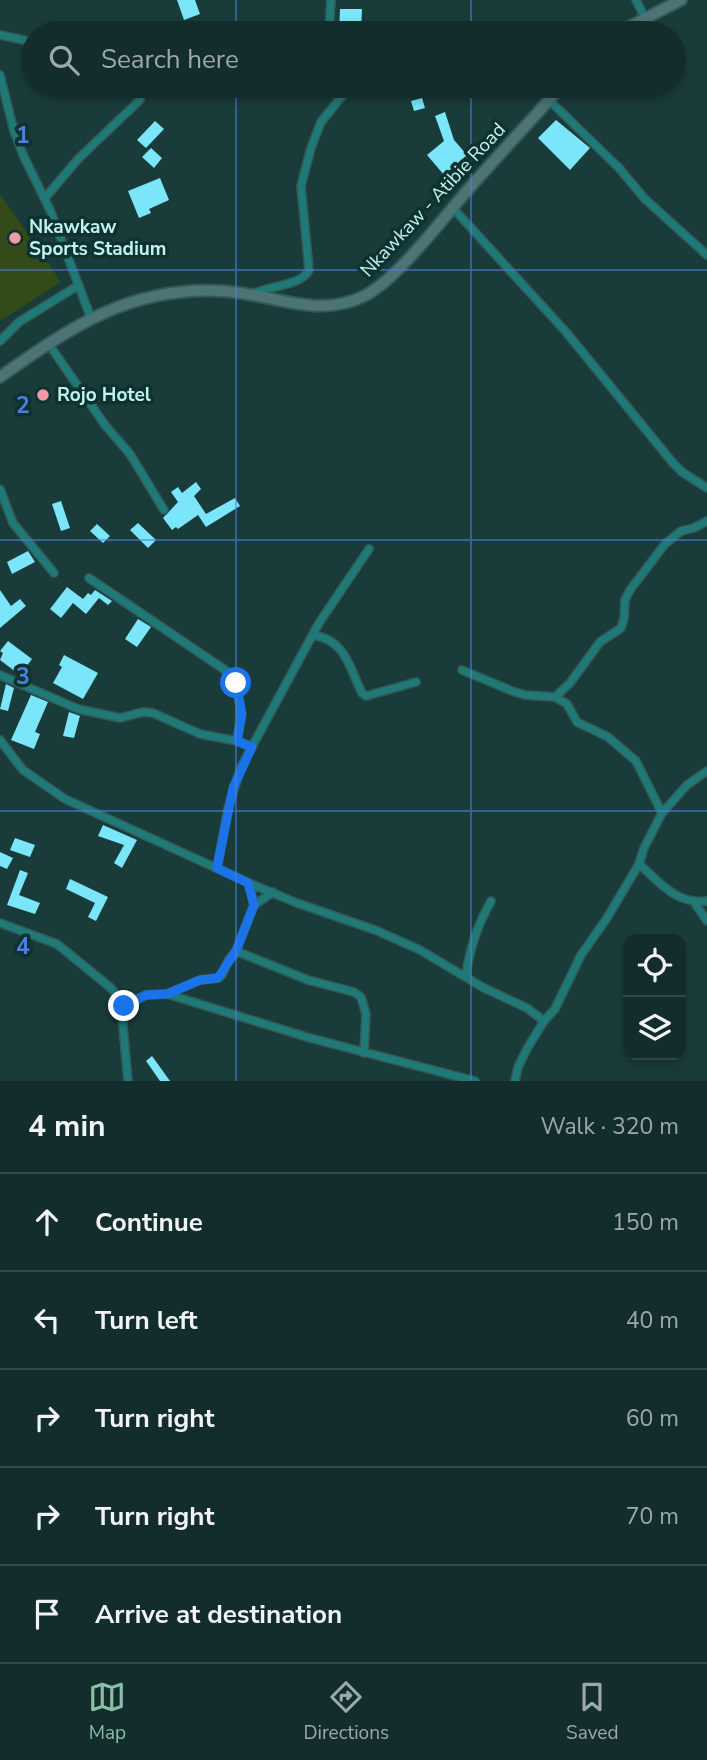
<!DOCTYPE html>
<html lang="en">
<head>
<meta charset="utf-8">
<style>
	:root { --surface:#132d2c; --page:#203938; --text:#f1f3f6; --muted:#9da8a9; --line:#324948; --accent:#8abfa5 }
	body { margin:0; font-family:"Nunito Sans",sans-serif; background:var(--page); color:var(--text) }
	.controls { position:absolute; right:21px; bottom:21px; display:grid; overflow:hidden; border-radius:14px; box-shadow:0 4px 10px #0003 }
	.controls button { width:63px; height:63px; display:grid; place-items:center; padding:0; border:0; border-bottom:2px solid var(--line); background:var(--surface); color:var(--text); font:35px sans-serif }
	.stop { position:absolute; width:21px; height:21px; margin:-16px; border:5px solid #1a73e8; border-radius:50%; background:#fff }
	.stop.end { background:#1a73e8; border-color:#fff; box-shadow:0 2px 7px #0008 }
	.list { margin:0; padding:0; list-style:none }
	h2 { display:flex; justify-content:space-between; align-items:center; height:91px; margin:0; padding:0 28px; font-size:30px }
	h2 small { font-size:23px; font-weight:400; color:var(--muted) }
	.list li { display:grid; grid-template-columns:46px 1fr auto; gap:21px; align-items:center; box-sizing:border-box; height:98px; padding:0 28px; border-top:2px solid var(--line) }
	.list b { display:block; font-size:26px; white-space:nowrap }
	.list em { font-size:23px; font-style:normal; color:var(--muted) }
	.icon { flex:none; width:38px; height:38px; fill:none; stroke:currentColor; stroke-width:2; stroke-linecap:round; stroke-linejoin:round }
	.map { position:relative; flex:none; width:707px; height:1081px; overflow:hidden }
	.search { position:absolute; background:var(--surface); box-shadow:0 4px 10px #0003; left:21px; right:21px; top:21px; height:77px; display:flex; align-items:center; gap:18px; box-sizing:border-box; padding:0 24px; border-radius:38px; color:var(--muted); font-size:26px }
	.sheet { height:581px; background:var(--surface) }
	nav { display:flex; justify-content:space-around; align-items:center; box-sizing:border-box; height:98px; border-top:2px solid var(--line); background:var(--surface); font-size:19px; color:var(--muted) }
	nav a { display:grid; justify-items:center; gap:4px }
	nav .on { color:var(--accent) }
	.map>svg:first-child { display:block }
	.pitch { fill:#324b18 }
	.building { fill:#7be5f9 }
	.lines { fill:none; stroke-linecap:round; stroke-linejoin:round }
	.street-casing { stroke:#325957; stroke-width:10 }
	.secondary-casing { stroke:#325957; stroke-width:14 }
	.street { stroke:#1f7976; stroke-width:7 }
	.secondary { stroke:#4c7475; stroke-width:10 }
	.route { stroke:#1a73e8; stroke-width:9 }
	.grid { fill:none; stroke:#4e7fdf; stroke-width:2; stroke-opacity:0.55 }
	.poi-dot { fill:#f49aa6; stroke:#0e3230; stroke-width:2.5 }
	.labels { text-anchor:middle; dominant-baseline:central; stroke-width:7; stroke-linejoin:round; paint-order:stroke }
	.street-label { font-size:19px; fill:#c0f2ef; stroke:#0e3230 }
	.poi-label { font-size:19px; font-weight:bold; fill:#c0f2ef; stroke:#0e3230; text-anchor:start }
	.grid-label { font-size:23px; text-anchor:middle; font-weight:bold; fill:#4e7fdf; stroke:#0e3230; stroke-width:7; stroke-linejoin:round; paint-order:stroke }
</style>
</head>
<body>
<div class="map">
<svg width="707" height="1081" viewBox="0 0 707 1081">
	<rect width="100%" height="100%" fill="#193c3a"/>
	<path class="pitch" d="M 0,194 L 61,282 L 0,321 Z"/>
	<path class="building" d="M 177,0 L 195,0 L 200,14 L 184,20 Z
		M 340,9 L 362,9 L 361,33 L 339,33 Z
		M 119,23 L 131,25 L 130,33 L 119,33 Z
		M 422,98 L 425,108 L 414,111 L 411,101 Z
		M 445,112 L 454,140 L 467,155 L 444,175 L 427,155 L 444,141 L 435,116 Z
		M 556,120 L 590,148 L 570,170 L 538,138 Z
		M 155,121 L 164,129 L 146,148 L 137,140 Z
		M 151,148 L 162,158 L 154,168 L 142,157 Z
		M 160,178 L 169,200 L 149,209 L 151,213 L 139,218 L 128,191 Z
		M 196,482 L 201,489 L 194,496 L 206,514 L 235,498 L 240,506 L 206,527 L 198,515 L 178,529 L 176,527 L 172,530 L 163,518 L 178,502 L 171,492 L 178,487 L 182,493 Z
		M 61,501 L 70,528 L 61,531 L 52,504 Z
		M 138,523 L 156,540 L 148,548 L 130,530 Z
		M 97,524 L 110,536 L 103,543 L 90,531 Z
		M 28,551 L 35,562 L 12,574 L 7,562 Z
		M 67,587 L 83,599 L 88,593 L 91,595 L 95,590 L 112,601 L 108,605 L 99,598 L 86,614 L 73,603 L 61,618 L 50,609 Z
		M 0,590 L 11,606 L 20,599 L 26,606 L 0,628 Z
		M 138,619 L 151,627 L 137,647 L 125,639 Z
		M 8,641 L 32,659 L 20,675 L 0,660 L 3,653 L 0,651 Z
		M 64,655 L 98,673 L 83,699 L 53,683 L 62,667 L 59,665 Z
		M 6,684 L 14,688 L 8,711 L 0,709 Z
		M 31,695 L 48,702 L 35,732 L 40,734 L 34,749 L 11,740 Z
		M 69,712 L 80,716 L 74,738 L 63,736 Z
		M 103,825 L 137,840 L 122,868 L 114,863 L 124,845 L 98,836 Z
		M 15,838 L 35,845 L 30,857 L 10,850 Z
		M 0,852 L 13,858 L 7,869 L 0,866 Z
		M 20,870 L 28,873 L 19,895 L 40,903 L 35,914 L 7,905 Z
		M 70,879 L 108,897 L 96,921 L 88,917 L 95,903 L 66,889 Z
		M 152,1056 L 170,1081 L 160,1081 L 146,1061 Z"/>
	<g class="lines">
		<g class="street-casing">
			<path id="street" d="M 636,0 L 645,18
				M 329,33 L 331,0
				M 0,35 L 33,42
				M 0,75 L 14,131 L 24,157 L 50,210 L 91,318
				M 549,100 L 619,168 L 645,199 L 707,255
				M 45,198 L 78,159 L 140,100 L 138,90 L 126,86
				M 452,207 L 566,332 L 673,463 L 682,472 L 707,488
				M 253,294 C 269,286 303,285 309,270 L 301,186 L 311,148 L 321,122 L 342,96 L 341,86
				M 0,341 L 19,322 L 79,285
				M 48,343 L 105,425 L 130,454 L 164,510
				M 0,489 L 13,523 L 54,573
				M 89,578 L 225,670 C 243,694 242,713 237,741
				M 314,635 C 346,641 349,667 362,693 L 366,696 L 416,682
				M 462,670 L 512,691 L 525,695 L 555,697 L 567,704 L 577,722 L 608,737 L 636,761 L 662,813
				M 0,675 L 78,709 L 120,718 L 143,712 L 153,713 L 200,734 L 237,741 L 252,747
				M 555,697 L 570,683 L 600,642 L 621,628 L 624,619 L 625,600 L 630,590 L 665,544 L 681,531 L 694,528 L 707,521
				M 0,740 L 23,770 L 65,799 L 249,883 L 297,903 L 375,930 L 420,950 L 484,988 L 527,1008 L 544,1021
				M 639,864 C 660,883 677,905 707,901
				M 217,868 L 228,809 L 241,767 L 319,623 L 369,549
				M 694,902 L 707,921
				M 254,905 L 273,892
				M 0,923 L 57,944 L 111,988 L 124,1006 L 123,1026 L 128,1081
				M 236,951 L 308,980 L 354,992 L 361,997 L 366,1014 L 364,1053
				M 466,977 C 469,949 477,926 491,901
				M 167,994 L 310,1038 L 475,1081
				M 124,1006 L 146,995 L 167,994 L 200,980 L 218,978 L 222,975 L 229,959 L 236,951 L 254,905 L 249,883
				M 515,1081 L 518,1067 L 528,1047 L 544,1021 L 555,1009 L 581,955 L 607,918 L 639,864 L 644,848 L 662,813 L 687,785 L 707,771"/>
		</g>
		<g class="secondary-casing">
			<path id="secondary" d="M 617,33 L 681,0
				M 0,377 C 71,327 130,286 222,291 C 270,293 315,319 362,297 C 396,282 446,214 473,184 C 502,151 533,119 561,86"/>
		</g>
		<use href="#street" class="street"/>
		<use href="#secondary" class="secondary"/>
	</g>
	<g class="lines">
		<path class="route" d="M 124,1006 L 146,995 L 167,994 L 200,980 L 218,978 L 236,951 L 254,905 L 248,883 L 217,868 L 233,788 L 252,747 L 237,741 L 242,714 L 236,683"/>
	</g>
	<path class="grid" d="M 236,0 L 236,33M 471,0 L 471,33M 236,86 L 236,1081M 471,86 L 471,1081M 0,270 L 707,270M 0,540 L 707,540M 0,811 L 707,811"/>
	<g class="poi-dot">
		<circle cx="15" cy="238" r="7"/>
		<circle cx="43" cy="395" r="7"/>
	</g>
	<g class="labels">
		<g class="street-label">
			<text transform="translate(433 200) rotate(-47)">Nkawkaw - Atibie Road</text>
		</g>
		<g class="poi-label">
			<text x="29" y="227">Nkawkaw<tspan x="29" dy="22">Sports Stadium</tspan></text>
			<text x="57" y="395">Rojo Hotel</text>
		</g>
	</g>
	<g class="grid-label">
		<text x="23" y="143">1</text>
		<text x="23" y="413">2</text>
		<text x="23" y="684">3</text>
		<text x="23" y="954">4</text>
	</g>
</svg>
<div class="controls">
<button><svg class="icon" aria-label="locate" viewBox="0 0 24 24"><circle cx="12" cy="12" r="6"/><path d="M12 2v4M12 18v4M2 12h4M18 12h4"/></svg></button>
<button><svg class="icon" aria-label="layers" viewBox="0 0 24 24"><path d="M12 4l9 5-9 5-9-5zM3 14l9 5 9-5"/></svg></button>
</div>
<div class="stop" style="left:236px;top:683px"></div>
<div class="stop end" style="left:124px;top:1006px"></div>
<div class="search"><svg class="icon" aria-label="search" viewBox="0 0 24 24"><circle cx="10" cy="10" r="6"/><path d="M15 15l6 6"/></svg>Search here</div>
</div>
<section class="sheet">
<h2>4 min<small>Walk · 320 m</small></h2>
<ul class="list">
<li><svg class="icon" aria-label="ahead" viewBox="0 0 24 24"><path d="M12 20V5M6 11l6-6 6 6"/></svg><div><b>Continue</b></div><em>150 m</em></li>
<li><svg class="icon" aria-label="left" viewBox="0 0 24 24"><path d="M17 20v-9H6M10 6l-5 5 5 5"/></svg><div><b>Turn left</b></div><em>40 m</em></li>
<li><svg class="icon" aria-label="right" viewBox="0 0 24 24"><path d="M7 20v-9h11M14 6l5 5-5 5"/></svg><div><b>Turn right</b></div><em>60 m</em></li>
<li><svg class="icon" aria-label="right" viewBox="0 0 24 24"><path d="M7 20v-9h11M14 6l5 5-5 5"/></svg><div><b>Turn right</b></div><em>70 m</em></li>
<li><svg class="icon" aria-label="arrive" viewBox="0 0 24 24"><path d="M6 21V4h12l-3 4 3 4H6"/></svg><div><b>Arrive at destination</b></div></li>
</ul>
</section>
<nav>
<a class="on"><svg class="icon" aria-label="map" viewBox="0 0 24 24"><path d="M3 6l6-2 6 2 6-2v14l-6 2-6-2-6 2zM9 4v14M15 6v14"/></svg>Map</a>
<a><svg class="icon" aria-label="directions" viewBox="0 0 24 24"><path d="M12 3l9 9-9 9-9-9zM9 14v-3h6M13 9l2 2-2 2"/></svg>Directions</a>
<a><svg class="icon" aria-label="saved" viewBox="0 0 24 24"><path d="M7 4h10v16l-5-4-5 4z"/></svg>Saved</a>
</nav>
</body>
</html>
